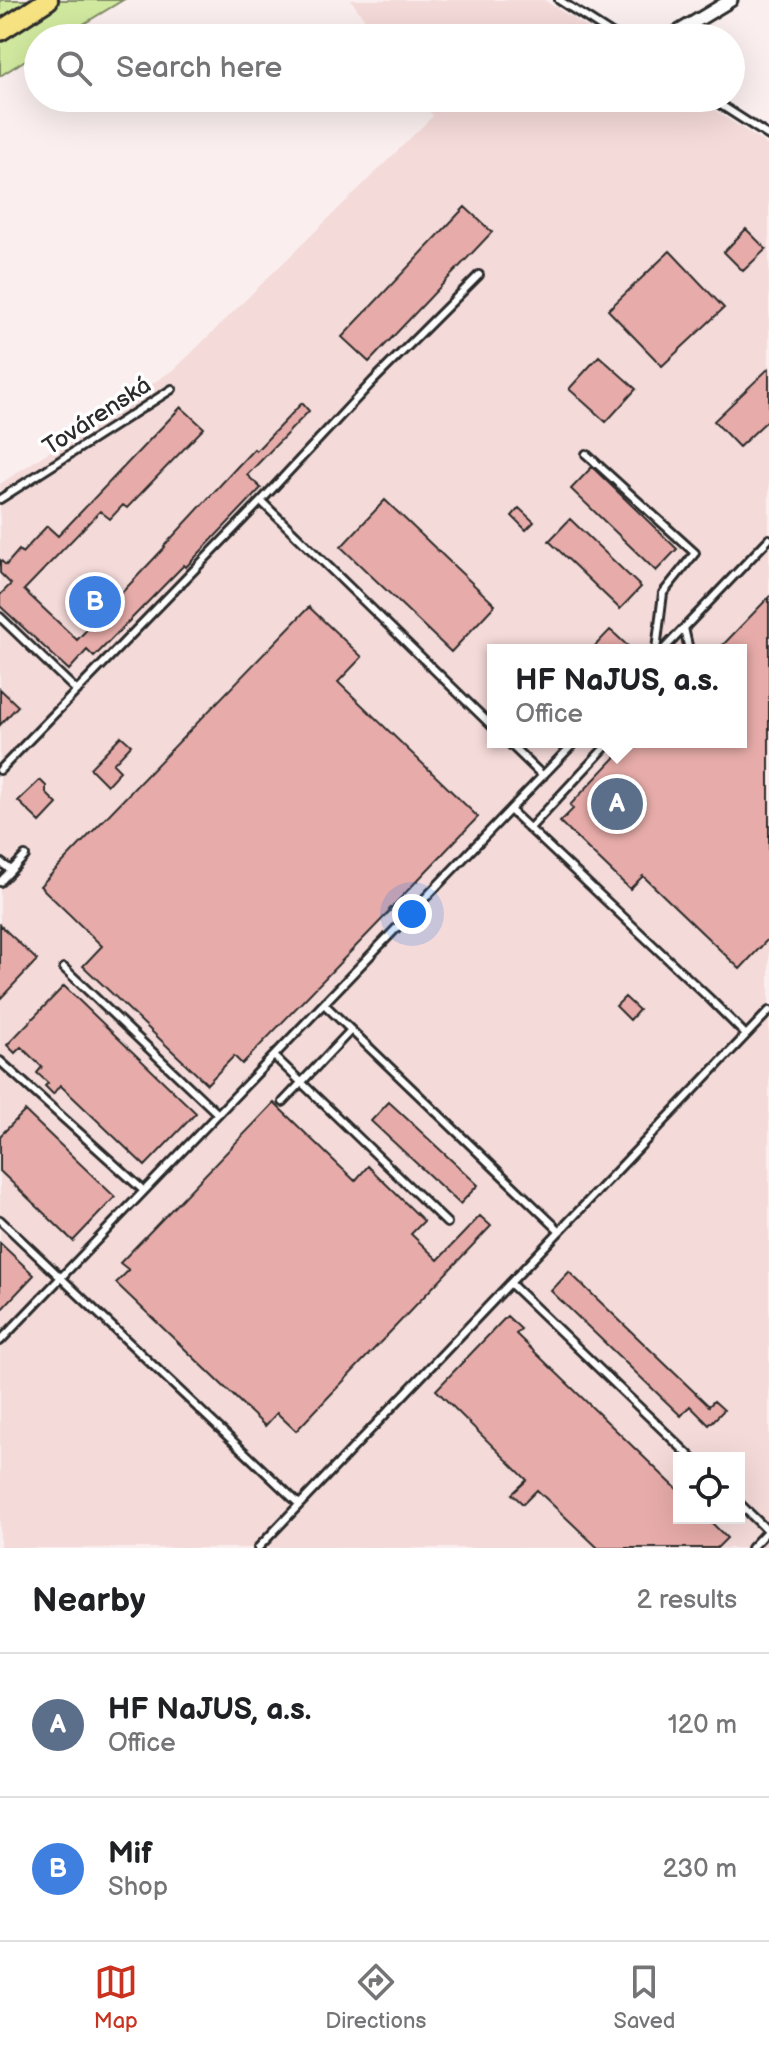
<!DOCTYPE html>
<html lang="en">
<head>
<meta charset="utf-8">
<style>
	:root { --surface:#fff; --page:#f6f6f6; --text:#202124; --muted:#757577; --line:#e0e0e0; --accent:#c8321e }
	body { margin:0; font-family:"Balsamiq Sans",sans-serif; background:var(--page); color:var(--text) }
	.controls { position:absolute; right:24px; bottom:24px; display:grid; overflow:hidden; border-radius:0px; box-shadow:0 8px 32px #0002 }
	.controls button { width:72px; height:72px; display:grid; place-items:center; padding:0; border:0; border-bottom:2px solid var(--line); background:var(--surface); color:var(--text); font:40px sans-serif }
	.you { position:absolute; left:412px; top:914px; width:28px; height:28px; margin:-20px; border:6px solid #fff; border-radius:50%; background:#1a73e8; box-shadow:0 0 0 12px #1a73e833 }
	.badge { display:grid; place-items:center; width:52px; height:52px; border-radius:50%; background:var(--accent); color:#fff; font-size:26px; font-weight:700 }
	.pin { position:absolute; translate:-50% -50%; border:4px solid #fff; box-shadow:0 2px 8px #0006 }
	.popup { position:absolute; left:487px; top:644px; width:260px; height:104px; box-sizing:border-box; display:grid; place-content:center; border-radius:0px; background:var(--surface); filter:drop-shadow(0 2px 6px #0005); font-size:26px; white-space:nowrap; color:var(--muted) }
	.popup b { font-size:30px; color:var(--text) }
	.popup::after { content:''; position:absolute; left:50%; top:100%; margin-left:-16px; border:16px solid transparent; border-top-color:var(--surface) }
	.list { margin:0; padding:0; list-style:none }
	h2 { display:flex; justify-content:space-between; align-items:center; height:104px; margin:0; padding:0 32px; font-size:34px }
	h2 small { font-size:26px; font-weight:400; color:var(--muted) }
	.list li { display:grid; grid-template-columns:52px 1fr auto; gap:24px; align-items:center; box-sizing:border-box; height:144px; padding:0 32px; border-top:2px solid var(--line) }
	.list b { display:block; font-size:30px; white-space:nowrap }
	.list p { margin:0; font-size:26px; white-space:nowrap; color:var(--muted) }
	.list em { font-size:26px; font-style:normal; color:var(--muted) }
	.icon { flex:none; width:44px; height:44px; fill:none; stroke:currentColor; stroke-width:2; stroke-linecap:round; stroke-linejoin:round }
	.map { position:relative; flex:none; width:769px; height:1548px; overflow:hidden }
	.search { position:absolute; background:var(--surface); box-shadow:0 8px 32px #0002; left:24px; right:24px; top:24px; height:88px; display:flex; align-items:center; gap:20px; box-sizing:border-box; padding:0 28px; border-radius:44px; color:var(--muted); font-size:30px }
	.sheet { height:392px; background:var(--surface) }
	nav { display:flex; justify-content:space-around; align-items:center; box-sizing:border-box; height:112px; border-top:2px solid var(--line); background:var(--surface); font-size:22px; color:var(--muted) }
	nav a { display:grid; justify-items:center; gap:4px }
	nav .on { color:var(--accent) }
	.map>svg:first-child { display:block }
	.built { fill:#f4dad9; fill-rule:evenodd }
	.green { fill:#d1e99f; stroke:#7e8a65; stroke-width:2 }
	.building { fill:#e7aca9; stroke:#2b2b2b; stroke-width:2 }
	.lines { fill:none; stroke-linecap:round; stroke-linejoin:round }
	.service-casing { stroke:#2b2b2b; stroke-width:12 }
	.minor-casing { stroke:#2b2b2b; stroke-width:17 }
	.primary-casing { stroke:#2b2b2b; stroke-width:24 }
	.service { stroke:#fff; stroke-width:6 }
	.minor { stroke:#fff; stroke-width:11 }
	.primary { stroke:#f6e281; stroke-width:18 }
	.labels { text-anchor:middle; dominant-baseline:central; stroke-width:7; stroke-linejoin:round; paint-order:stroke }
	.street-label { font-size:24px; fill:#2b2b2b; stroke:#fff }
</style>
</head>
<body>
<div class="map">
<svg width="769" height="1548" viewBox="0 0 769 1548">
	<rect width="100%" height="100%" fill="#faeeee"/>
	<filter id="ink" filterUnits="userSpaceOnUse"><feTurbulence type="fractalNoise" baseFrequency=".0125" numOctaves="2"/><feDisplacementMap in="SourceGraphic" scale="16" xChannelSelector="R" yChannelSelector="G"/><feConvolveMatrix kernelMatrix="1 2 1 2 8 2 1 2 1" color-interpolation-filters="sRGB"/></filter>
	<g filter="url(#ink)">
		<path class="built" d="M 351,0 L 544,0 L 603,38 L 378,38 Z
			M 421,98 L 696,98 L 769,146 L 769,1548 L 0,1548 L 0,484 L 176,368 L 433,116 ZM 493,650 L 741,650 L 741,742 L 493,742 ZM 679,1458 L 739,1458 L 739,1518 L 679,1518 Z"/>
		<path class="green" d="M 2,0 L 123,0 L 60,38 L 38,38 L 38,52 L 0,76 L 0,1 Z"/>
		<path class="building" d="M 465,207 L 492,232 L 369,362 L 342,337 Z
			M 746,229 L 766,249 L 743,271 L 724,252 Z
			M 670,251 L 724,308 L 662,366 L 608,310 Z
			M 599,356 L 636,389 L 606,422 L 569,389 Z
			M 769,368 L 769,419 L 739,447 L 714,421 Z
			M 302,403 L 309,411 L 247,475 L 261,488 L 186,567 L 184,565 L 94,657 L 87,650 L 69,670 L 0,606 L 0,595 L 11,584 L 0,573 L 0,560 L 6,565 L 19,550 L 22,553 L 47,526 L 58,536 L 181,407 L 204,428 L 127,508 L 123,505 L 110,519 L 100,511 L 24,590 L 77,640 L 165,547 L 164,546 L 238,466 L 254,449 L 256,451 Z
			M 592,467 L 677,549 L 656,571 L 571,489 Z
			M 385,500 L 495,605 L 451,652 L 341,547 Z
			M 519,508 L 534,522 L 526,530 L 512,516 Z
			M 570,519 L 641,587 L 620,609 L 549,541 Z
			M 769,597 L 769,938 L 740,969 L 643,876 L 630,889 L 560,822 L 573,809 L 570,805 L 630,742 L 741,742 L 741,650 L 718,650 Z
			M 309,607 L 362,657 L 338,682 L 478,817 L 389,910 L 390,911 L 242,1064 L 234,1056 L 207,1084 L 83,966 L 102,946 L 40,886 Z
			M 610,630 L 616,635 L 632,650 L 591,650 Z
			M 0,689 L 18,706 L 0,725 Z
			M 121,736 L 131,745 L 113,764 L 120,771 L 107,785 L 90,768 Z
			M 40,780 L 46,786 L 46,793 L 57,804 L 40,822 L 18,801 Z
			M 0,925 L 37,960 L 0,999 Z
			M 64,986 L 196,1113 L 145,1166 L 60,1085 L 53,1094 L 45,1086 L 48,1083 L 37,1073 L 42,1067 L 21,1047 L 15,1053 L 7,1045 Z
			M 625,997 L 639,1010 L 630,1020 L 616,1006 Z
			M 389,1102 L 478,1185 L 460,1204 L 371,1121 Z
			M 274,1103 L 355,1181 L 368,1166 L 383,1181 L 424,1221 L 411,1234 L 438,1260 L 480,1216 L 491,1226 L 296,1431 L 277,1413 L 265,1426 L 116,1283 L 129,1270 L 120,1263 Z
			M 25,1111 L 115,1197 L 73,1241 L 0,1171 L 0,1136 Z
			M 0,1243 L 34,1275 L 0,1311 Z
			M 569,1272 L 709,1406 L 714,1401 L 724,1410 L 709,1425 L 690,1406 L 681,1416 L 551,1291 Z
			M 507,1316 L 521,1329 L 516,1334 L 679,1491 L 679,1518 L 707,1518 L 727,1538 L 717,1548 L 598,1548 L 537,1490 L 523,1504 L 512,1494 L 527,1480 L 436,1390 Z"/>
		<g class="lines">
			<g class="service-casing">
				<path id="service" d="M 559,0 L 618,38
					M 710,98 L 769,136
					M 586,454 L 695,553 L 663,593 L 656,650
					M 0,499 L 172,389
					M 261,501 L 493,727
					M 0,617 L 77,691
					M 684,628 L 689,650
					M 663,650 L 769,539
					M 508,742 L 543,776
					M 0,770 L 261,501 L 373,381 L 479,275
					M 510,810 L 710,999 L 746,1035
					M 529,829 L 610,742
					M 0,862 L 11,870
					M 0,882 L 25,856
					M 64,968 L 218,1114
					M 324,1004 L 560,1231
					M 274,1056 L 447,1223
					M 0,1061 L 144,1191
					M 283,1102 L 351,1030
					M 0,1220 L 299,1504
					M 510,1283 L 692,1458
					M 0,1341 L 575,742
					M 739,1503 L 769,1532
					M 258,1548 L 769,1011
					M 751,1548 L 768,1530"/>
			</g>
			<g class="minor-casing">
				<path id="minor" d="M 668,38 L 731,0"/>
			</g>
			<g class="primary-casing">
				<path id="primary" d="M 0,31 L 48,0"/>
			</g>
			<use href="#service" class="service"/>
			<use href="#minor" class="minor"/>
			<use href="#primary" class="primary"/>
		</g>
	</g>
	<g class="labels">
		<g class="street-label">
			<text transform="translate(97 416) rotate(-33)">Továrenská</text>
		</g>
	</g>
</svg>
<div class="controls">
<button><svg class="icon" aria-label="locate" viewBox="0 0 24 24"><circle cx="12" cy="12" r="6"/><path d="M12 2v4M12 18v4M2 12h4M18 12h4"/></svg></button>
</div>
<div class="you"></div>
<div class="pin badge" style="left:617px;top:804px;background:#5c6f8a">A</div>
<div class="popup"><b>HF NaJUS, a.s.</b>Office</div>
<div class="pin badge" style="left:95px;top:602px;background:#3f7fe0">B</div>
<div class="search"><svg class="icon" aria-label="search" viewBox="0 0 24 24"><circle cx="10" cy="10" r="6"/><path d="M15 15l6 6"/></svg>Search here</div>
</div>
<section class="sheet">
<h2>Nearby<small>2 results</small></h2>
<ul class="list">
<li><span class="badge" style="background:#5c6f8a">A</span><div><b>HF NaJUS, a.s.</b><p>Office</p></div><em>120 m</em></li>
<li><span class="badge" style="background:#3f7fe0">B</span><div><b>Mif</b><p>Shop</p></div><em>230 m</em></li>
</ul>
</section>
<nav>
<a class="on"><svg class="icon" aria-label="map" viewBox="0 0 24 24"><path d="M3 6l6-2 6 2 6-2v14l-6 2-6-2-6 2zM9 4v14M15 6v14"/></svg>Map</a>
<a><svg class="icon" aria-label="directions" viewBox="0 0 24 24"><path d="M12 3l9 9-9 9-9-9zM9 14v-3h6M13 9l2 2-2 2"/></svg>Directions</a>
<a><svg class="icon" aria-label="saved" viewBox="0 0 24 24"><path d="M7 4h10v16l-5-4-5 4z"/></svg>Saved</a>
</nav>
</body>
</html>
